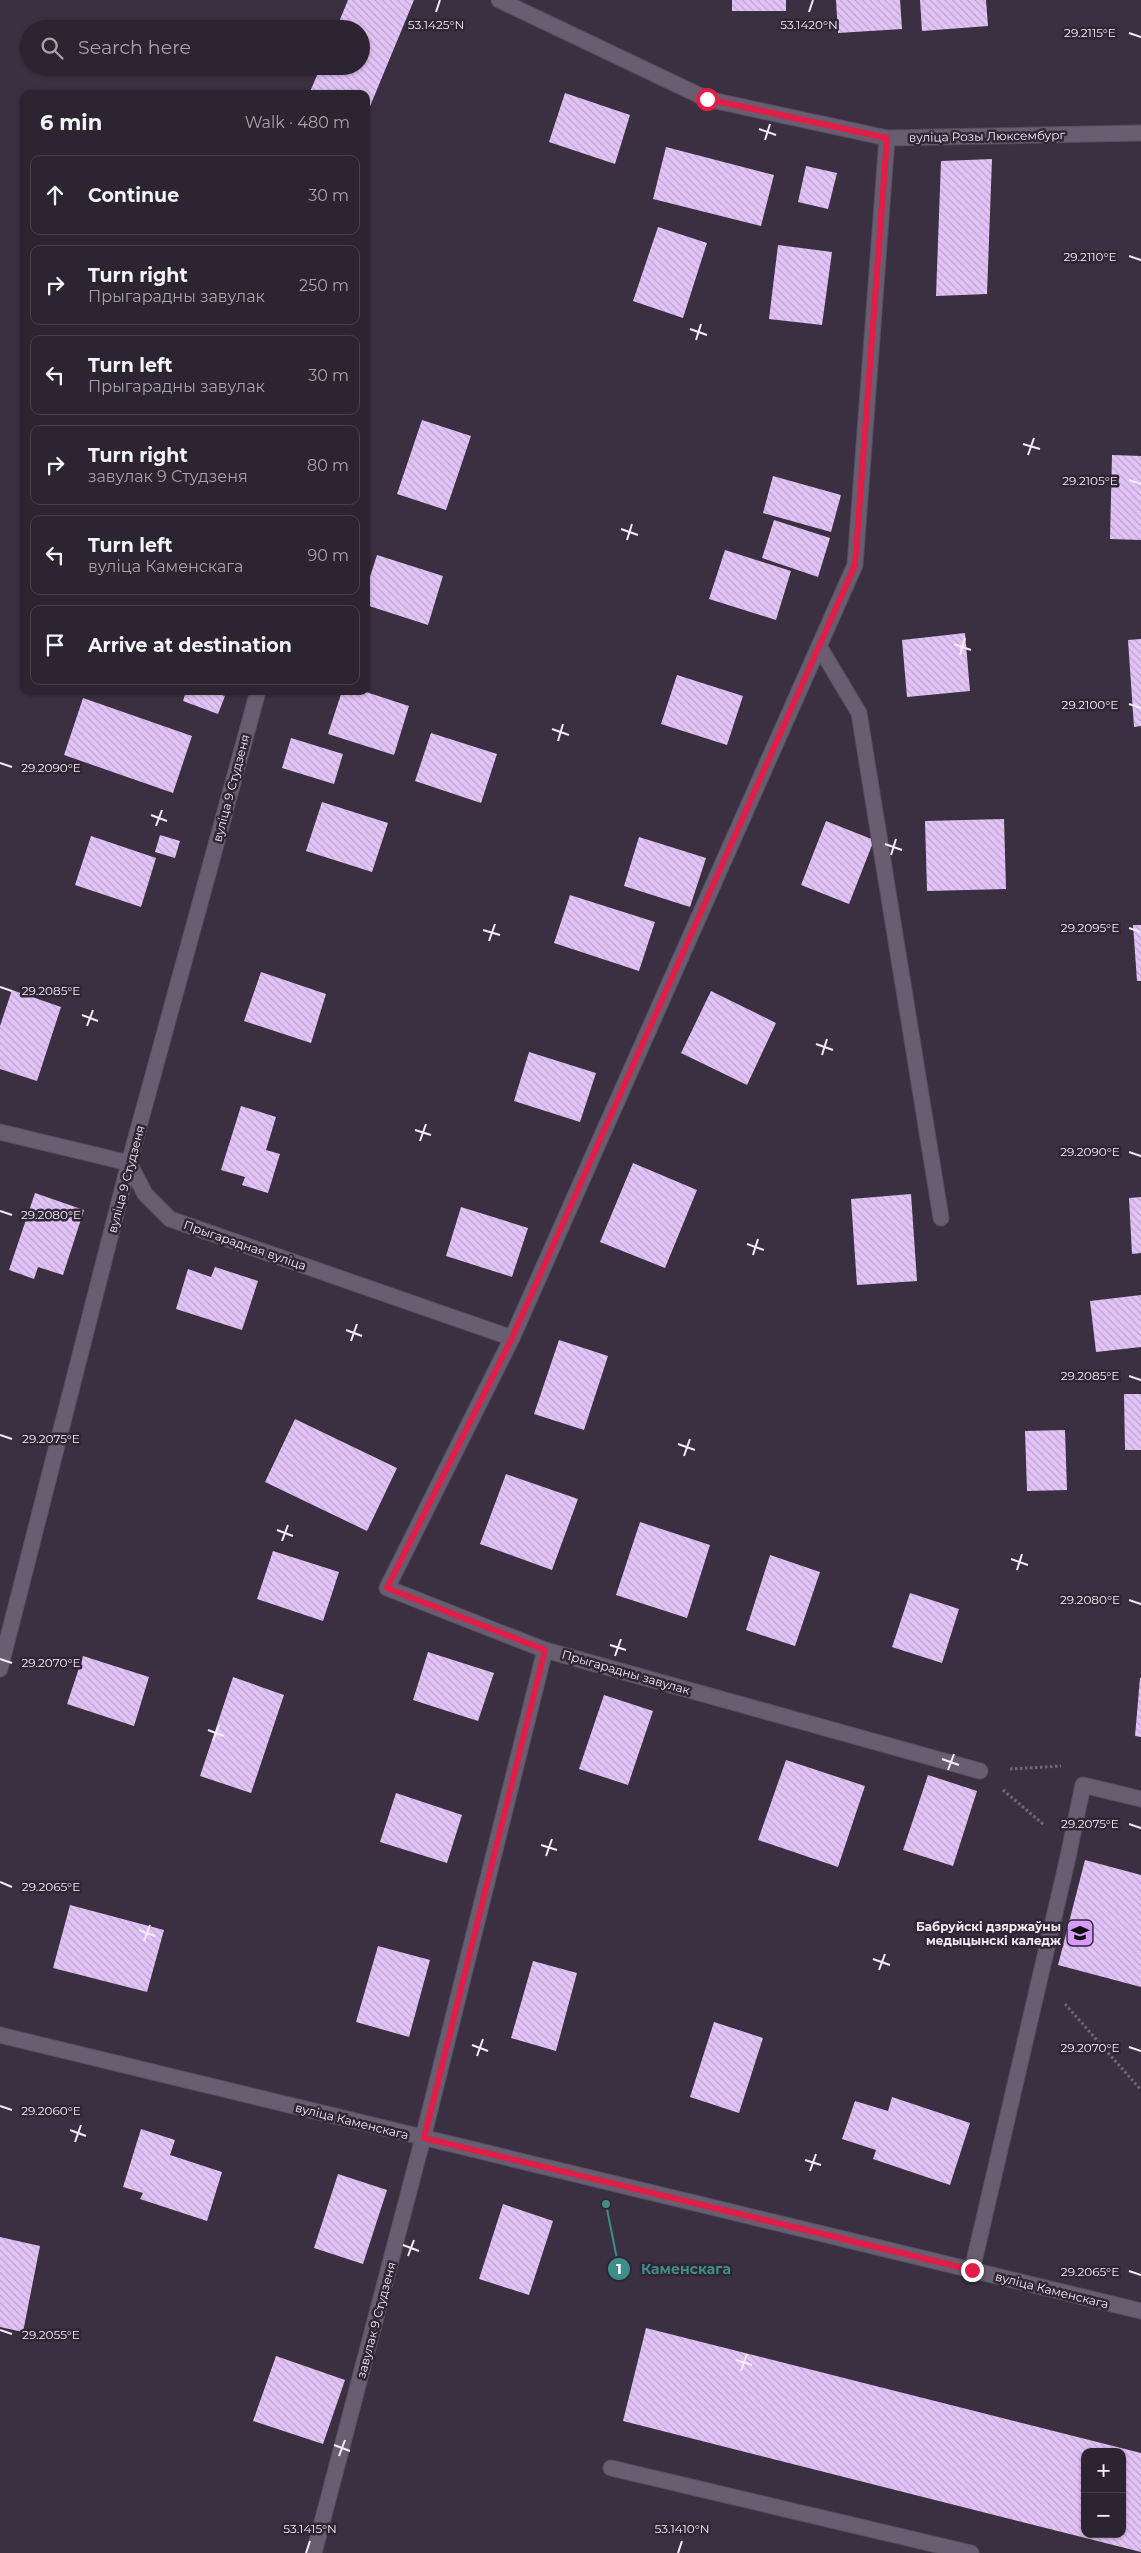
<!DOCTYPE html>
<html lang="en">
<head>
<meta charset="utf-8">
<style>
	:root { --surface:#2c2431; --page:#38303d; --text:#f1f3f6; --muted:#a6a4ab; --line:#48414d }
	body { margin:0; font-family:Montserrat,sans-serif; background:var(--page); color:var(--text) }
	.controls { position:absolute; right:15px; bottom:15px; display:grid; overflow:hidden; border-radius:10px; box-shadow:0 1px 4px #0004 }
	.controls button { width:45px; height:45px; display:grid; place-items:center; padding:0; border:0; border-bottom:1px solid var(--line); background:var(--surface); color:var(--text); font:25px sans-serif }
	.stop { position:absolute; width:15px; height:15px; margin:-11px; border:4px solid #e11d48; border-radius:50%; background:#fff }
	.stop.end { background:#e11d48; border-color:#fff; box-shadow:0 1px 5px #0008 }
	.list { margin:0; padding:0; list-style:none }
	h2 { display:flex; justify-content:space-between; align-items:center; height:65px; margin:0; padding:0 20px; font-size:21px }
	h2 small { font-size:16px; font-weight:400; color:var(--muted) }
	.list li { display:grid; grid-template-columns:32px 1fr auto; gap:15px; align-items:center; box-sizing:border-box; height:80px; margin:0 10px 10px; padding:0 10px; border:1px solid var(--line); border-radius:10px }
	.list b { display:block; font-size:19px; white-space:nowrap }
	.list p { margin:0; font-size:16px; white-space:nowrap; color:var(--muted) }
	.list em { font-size:16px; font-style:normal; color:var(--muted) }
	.icon { flex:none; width:28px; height:28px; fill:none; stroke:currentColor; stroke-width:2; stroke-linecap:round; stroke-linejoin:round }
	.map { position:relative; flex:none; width:1141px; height:2553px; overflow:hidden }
	.search { position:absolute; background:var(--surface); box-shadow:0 1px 4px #0004; left:20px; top:20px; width:350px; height:55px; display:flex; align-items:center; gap:12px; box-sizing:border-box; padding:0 18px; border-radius:28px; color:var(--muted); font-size:19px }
	.panel { position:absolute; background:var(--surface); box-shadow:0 1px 4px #0004; left:20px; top:90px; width:350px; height:605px; border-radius:10px }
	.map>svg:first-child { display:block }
	.building { fill:url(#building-back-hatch); fill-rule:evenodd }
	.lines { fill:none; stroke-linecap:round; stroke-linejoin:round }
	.minor-casing { stroke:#574f5d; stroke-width:17 }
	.path { stroke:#726978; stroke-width:3; stroke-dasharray:2.5 2.5; stroke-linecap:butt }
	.minor { stroke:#695e71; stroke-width:15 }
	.route { stroke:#e11d48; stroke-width:6 }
	.ticks { fill:none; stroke:#f2ecf7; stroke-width:2 }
	.labels { text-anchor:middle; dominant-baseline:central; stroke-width:5; stroke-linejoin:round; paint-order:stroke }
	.street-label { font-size:12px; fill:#f2ecf7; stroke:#302636 }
	.poi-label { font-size:12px; font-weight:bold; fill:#f2ecf7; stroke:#302636; text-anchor:end }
	.ticks-label { font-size:12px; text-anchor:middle; fill:#f2ecf7; stroke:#302636; stroke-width:5; stroke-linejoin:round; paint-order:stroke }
	.leader { fill:none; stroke:#3c8e89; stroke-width:2 }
	.callout-dot { fill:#3c8e89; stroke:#302636; stroke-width:2 }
	.mark-label { font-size:15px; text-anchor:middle; font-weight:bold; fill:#fff }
	.callout-label { font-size:14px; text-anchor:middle; font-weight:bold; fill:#3c8e89; stroke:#302636; stroke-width:5; stroke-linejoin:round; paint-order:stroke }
</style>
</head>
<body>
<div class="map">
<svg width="1141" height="2553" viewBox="0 0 1141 2553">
	<defs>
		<pattern id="building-back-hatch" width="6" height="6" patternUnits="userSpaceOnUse" patternTransform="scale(1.25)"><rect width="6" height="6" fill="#e2c3f7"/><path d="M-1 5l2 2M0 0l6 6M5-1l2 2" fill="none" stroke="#bca4cc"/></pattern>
	</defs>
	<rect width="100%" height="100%" fill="#3a3041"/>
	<path class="building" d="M 348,0 L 414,0 L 366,116 L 366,94 L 309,94 L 321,66 L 361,66 L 361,29 L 336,29 Z
		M 732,0 L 786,0 L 786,11 L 732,11 Z
		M 836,0 L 900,0 L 902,29 L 838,33 Z
		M 920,0 L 986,0 L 988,26 L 922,31 Z
		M 565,93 L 630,115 L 615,164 L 549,142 Z
		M 666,147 L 774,175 L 761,226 L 653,199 Z
		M 992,159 L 987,294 L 936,296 L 941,161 Z
		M 806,166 L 837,173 L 828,209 L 798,202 Z
		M 658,227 L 707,243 L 683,318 L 633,301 Z
		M 778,245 L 832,252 L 822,325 L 769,319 Z
		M 422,420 L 471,436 L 446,510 L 397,494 Z
		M 1112,455 L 1141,456 L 1141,540 L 1110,539 Z
		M 773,476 L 841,495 L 831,532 L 763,513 Z
		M 774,520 L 830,538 L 818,577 L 762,558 Z
		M 725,550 L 791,571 L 776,620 L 709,599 Z
		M 377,555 L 443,576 L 428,625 L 366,605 L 366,589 Z
		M 965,633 L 970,691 L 907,697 L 902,640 Z
		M 1141,639 L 1141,726 L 1134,727 L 1128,640 Z
		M 677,675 L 743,696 L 727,745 L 661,724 Z
		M 186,691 L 211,691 L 225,696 L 218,714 L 183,701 Z
		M 342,691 L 363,691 L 409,706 L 394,755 L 328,734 Z
		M 83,698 L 192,736 L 173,793 L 64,755 Z
		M 431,733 L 497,754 L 481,803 L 415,781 Z
		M 291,738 L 343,754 L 334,784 L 282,768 Z
		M 322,802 L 388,823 L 372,872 L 306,851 Z
		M 1004,819 L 1006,889 L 927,891 L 925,821 Z
		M 826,821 L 874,840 L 849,904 L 801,885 Z
		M 160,835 L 180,841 L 175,858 L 155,852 Z
		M 91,836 L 156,858 L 141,907 L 75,885 Z
		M 639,837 L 706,858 L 690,907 L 624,886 Z
		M 570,895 L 655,922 L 639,971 L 554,943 Z
		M 1133,925 L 1141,925 L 1141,981 L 1137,981 Z
		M 261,972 L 326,994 L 311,1043 L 244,1021 Z
		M 12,990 L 61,1007 L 37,1081 L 0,1069 L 0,1026 Z
		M 711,991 L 776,1023 L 747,1085 L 681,1053 Z
		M 529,1052 L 596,1073 L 580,1122 L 514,1101 Z
		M 241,1106 L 276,1117 L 266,1150 L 280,1154 L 268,1193 L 242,1185 L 245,1177 L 221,1170 Z
		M 633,1163 L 697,1190 L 665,1268 L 600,1242 Z
		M 35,1193 L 84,1210 L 63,1275 L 38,1267 L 34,1279 L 9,1270 Z
		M 911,1194 L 917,1281 L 857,1285 L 851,1199 Z
		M 1141,1197 L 1141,1253 L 1132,1254 L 1129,1198 Z
		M 461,1207 L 528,1228 L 512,1277 L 446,1256 Z
		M 215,1267 L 258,1281 L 242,1330 L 176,1309 L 188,1269 L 211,1277 Z
		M 1141,1295 L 1141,1347 L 1096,1352 L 1090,1301 Z
		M 559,1340 L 608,1356 L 584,1430 L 534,1414 Z
		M 1124,1394 L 1141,1394 L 1141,1450 L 1125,1450 Z
		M 295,1419 L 397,1468 L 367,1531 L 265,1482 Z
		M 1065,1430 L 1067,1490 L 1027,1491 L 1025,1431 Z
		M 506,1474 L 578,1499 L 552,1570 L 480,1544 Z
		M 640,1522 L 710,1545 L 687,1618 L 616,1595 Z
		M 273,1551 L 339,1572 L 323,1621 L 257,1599 Z
		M 770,1555 L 820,1572 L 795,1646 L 746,1630 Z
		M 910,1593 L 959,1609 L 942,1663 L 892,1647 Z
		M 428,1652 L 494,1673 L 478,1721 L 413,1700 Z
		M 83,1656 L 149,1677 L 134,1726 L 67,1704 Z
		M 233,1677 L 284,1695 L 251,1793 L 200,1776 Z
		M 1140,1678 L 1141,1678 L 1141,1737 L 1135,1736 Z
		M 604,1695 L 653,1711 L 628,1785 L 579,1769 Z
		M 786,1760 L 865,1786 L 838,1867 L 758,1840 Z
		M 928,1775 L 977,1791 L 953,1866 L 903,1850 Z
		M 396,1793 L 462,1815 L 447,1863 L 380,1842 Z
		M 1085,1860 L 1141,1875 L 1141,1987 L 1058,1965 Z
		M 70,1905 L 164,1930 L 147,1992 L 53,1968 Z
		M 378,1946 L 430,1960 L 409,2037 L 356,2022 Z
		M 533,1961 L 577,1973 L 556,2051 L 511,2038 Z
		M 714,2022 L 763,2038 L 739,2113 L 690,2097 Z
		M 892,2097 L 970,2123 L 950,2185 L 873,2159 L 876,2150 L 842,2139 L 855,2101 L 888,2111 Z
		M 141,2129 L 175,2140 L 170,2155 L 222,2172 L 207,2221 L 140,2199 L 143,2193 L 123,2187 Z
		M 338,2174 L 387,2190 L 363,2264 L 314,2248 Z
		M 503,2204 L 553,2221 L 529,2295 L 479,2279 Z
		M 0,2237 L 40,2246 L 23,2332 L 0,2327 Z
		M 646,2328 L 1141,2453 L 1141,2552 L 623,2421 ZM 1085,2452 L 1122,2452 L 1122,2534 L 1085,2534 Z
		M 276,2356 L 345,2380 L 323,2444 L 253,2421 Z"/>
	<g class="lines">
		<g class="minor-casing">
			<path id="minor" d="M 499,0 L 707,99 L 887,138 L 1141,133
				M 887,138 L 855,565 L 512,1338 L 387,1588 L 545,1650 L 980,1771
				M 819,646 L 859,713 L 941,1218
				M 0,1132 L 129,1163 L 145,1194 L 170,1219 L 512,1338
				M 0,1669 L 129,1163 L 258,691
				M 0,2035 L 1141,2311
				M 972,2270 L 1068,1857 L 1083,1785 L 1141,1799
				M 611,2468 L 971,2553
				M 314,2553 L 423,2138 L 545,1650"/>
		</g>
		<path class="path" d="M 1010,1769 L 1061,1766
			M 1003,1790 L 1044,1825
			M 1065,2004 L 1141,2090"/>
		<use href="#minor" class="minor"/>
	</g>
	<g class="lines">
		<path class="route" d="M 707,99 L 887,138 L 855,565 L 512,1338 L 387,1588 L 545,1650 L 424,2138 L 972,2270"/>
	</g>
	<path class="ticks" d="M 436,12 L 440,0M 809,12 L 813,0M 1129,33 L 1141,37M 759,129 L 776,135M 765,140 L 770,124M 1129,256 L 1141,260M 690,329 L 707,335M 696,340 L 701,324M 1023,444 L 1040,449M 1028,455 L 1034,438M 1129,480 L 1141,484M 621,529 L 638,535M 627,540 L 632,524M 954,644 L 971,650M 960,655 L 965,638M 1129,704 L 1141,708M 552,729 L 569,735M 558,741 L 563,724M 0,763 L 12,767M 151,815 L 167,821M 156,826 L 162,810M 885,844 L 902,850M 891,855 L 896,839M 1129,928 L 1141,932M 483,930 L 500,935M 489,941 L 495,924M 0,987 L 12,991M 82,1015 L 98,1021M 87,1026 L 93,1010M 816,1044 L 833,1050M 822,1055 L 827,1039M 415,1130 L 431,1135M 420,1141 L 426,1124M 1129,1152 L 1141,1156M 0,1211 L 12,1215M 747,1244 L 764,1250M 753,1255 L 758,1239M 346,1330 L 362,1336M 351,1341 L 357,1324M 1129,1376 L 1141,1380M 0,1435 L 12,1439M 678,1444 L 695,1450M 684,1456 L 690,1439M 277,1530 L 293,1536M 282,1541 L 288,1525M 1011,1559 L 1028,1565M 1017,1570 L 1022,1554M 1129,1600 L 1141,1604M 610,1645 L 626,1650M 615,1656 L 621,1639M 0,1659 L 12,1663M 208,1730 L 224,1736M 213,1741 L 219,1725M 942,1759 L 959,1765M 948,1770 L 954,1754M 1129,1824 L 1141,1828M 541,1845 L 557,1850M 546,1856 L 552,1839M 0,1882 L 12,1887M 139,1930 L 155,1936M 144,1941 L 150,1925M 873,1959 L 890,1965M 879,1970 L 885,1954M 472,2045 L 488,2051M 1129,2047 L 1141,2051M 477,2056 L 483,2039M 0,2106 L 12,2110M 70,2130 L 86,2136M 75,2142 L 81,2125M 805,2160 L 821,2165M 810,2171 L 816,2154M 403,2245 L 419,2251M 408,2256 L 414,2240M 1129,2271 L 1141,2275M 0,2330 L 12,2334M 736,2360 L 752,2365M 741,2371 L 747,2354M 334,2445 L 350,2451M 339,2456 L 345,2440M 306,2553 L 310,2541M 678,2553 L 682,2541"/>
	<defs>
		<g id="university-square" transform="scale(1.4375)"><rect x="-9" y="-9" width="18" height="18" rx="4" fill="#d69bfa" stroke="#302636"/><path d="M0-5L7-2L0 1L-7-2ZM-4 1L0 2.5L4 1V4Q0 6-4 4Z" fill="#111"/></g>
	</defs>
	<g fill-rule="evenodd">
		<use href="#university-square" x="1080" y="1933"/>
	</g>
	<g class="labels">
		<g class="street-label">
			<text transform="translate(987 136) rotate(-1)">вуліца Розы Люксембург</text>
			<text transform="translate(231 788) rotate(-75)">вуліца 9 Студзеня</text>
			<text transform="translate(126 1179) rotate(-75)">вуліца 9 Студзеня</text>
			<text transform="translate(245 1245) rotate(19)">Прыгарадная вуліца</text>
			<text transform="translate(626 1672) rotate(16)">Прыгарадны завулак</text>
			<text transform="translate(352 2121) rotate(14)">вуліца Каменскага</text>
			<text transform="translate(1052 2290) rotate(14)">вуліца Каменскага</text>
			<text transform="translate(376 2320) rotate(-75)">завулак 9 Студзеня</text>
		</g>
		<g class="poi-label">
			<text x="1061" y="1926">Бабруйскі дзяржаўны<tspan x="1061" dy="14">медыцынскі каледж</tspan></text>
		</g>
	</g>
	<g class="ticks-label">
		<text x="436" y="29">53.1425°N</text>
		<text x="809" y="29">53.1420°N</text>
		<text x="1090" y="37">29.2115°E</text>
		<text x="1090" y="261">29.2110°E</text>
		<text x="1090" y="485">29.2105°E</text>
		<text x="1090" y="709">29.2100°E</text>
		<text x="51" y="772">29.2090°E</text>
		<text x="1090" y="932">29.2095°E</text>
		<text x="51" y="995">29.2085°E</text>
		<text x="1090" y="1156">29.2090°E</text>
		<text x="51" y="1219">29.2080°E</text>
		<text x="1090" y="1380">29.2085°E</text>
		<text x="51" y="1443">29.2075°E</text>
		<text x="1090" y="1604">29.2080°E</text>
		<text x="51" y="1667">29.2070°E</text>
		<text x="1090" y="1828">29.2075°E</text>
		<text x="51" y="1891">29.2065°E</text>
		<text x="1090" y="2052">29.2070°E</text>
		<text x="51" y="2115">29.2060°E</text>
		<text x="1090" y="2276">29.2065°E</text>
		<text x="51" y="2339">29.2055°E</text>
		<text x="310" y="2533">53.1415°N</text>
		<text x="682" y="2533">53.1410°N</text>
	</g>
	<path class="leader" d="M606 2204L619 2269"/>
	<g class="callout-dot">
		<circle cx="606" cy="2204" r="5"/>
		<circle cx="619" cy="2269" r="12"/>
	</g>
	<g class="mark-label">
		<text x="619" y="2274">1</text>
	</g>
	<g class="callout-label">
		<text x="686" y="2274">Каменскага</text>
	</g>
</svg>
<div class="controls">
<button>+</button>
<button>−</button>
</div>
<div class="stop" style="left:707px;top:99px"></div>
<div class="stop end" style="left:972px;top:2270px"></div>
<div class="search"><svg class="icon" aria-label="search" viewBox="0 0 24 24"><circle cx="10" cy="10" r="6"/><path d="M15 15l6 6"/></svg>Search here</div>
<section class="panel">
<h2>6 min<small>Walk · 480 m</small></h2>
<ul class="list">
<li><svg class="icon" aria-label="ahead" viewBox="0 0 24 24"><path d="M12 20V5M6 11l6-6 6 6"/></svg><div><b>Continue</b></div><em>30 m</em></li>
<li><svg class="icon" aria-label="right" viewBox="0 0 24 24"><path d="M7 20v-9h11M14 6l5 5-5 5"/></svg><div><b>Turn right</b><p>Прыгарадны завулак</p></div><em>250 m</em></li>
<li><svg class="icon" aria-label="left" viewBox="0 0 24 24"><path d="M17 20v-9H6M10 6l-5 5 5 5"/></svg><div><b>Turn left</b><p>Прыгарадны завулак</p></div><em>30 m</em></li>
<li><svg class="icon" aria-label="right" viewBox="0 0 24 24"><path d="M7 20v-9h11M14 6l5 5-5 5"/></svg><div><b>Turn right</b><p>завулак 9 Студзеня</p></div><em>80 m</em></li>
<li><svg class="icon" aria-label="left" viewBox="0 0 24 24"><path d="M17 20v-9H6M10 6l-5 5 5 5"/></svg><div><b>Turn left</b><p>вуліца Каменскага</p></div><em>90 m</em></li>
<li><svg class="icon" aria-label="arrive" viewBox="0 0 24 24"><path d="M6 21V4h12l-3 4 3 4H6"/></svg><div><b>Arrive at destination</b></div></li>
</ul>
</section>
</div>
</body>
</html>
